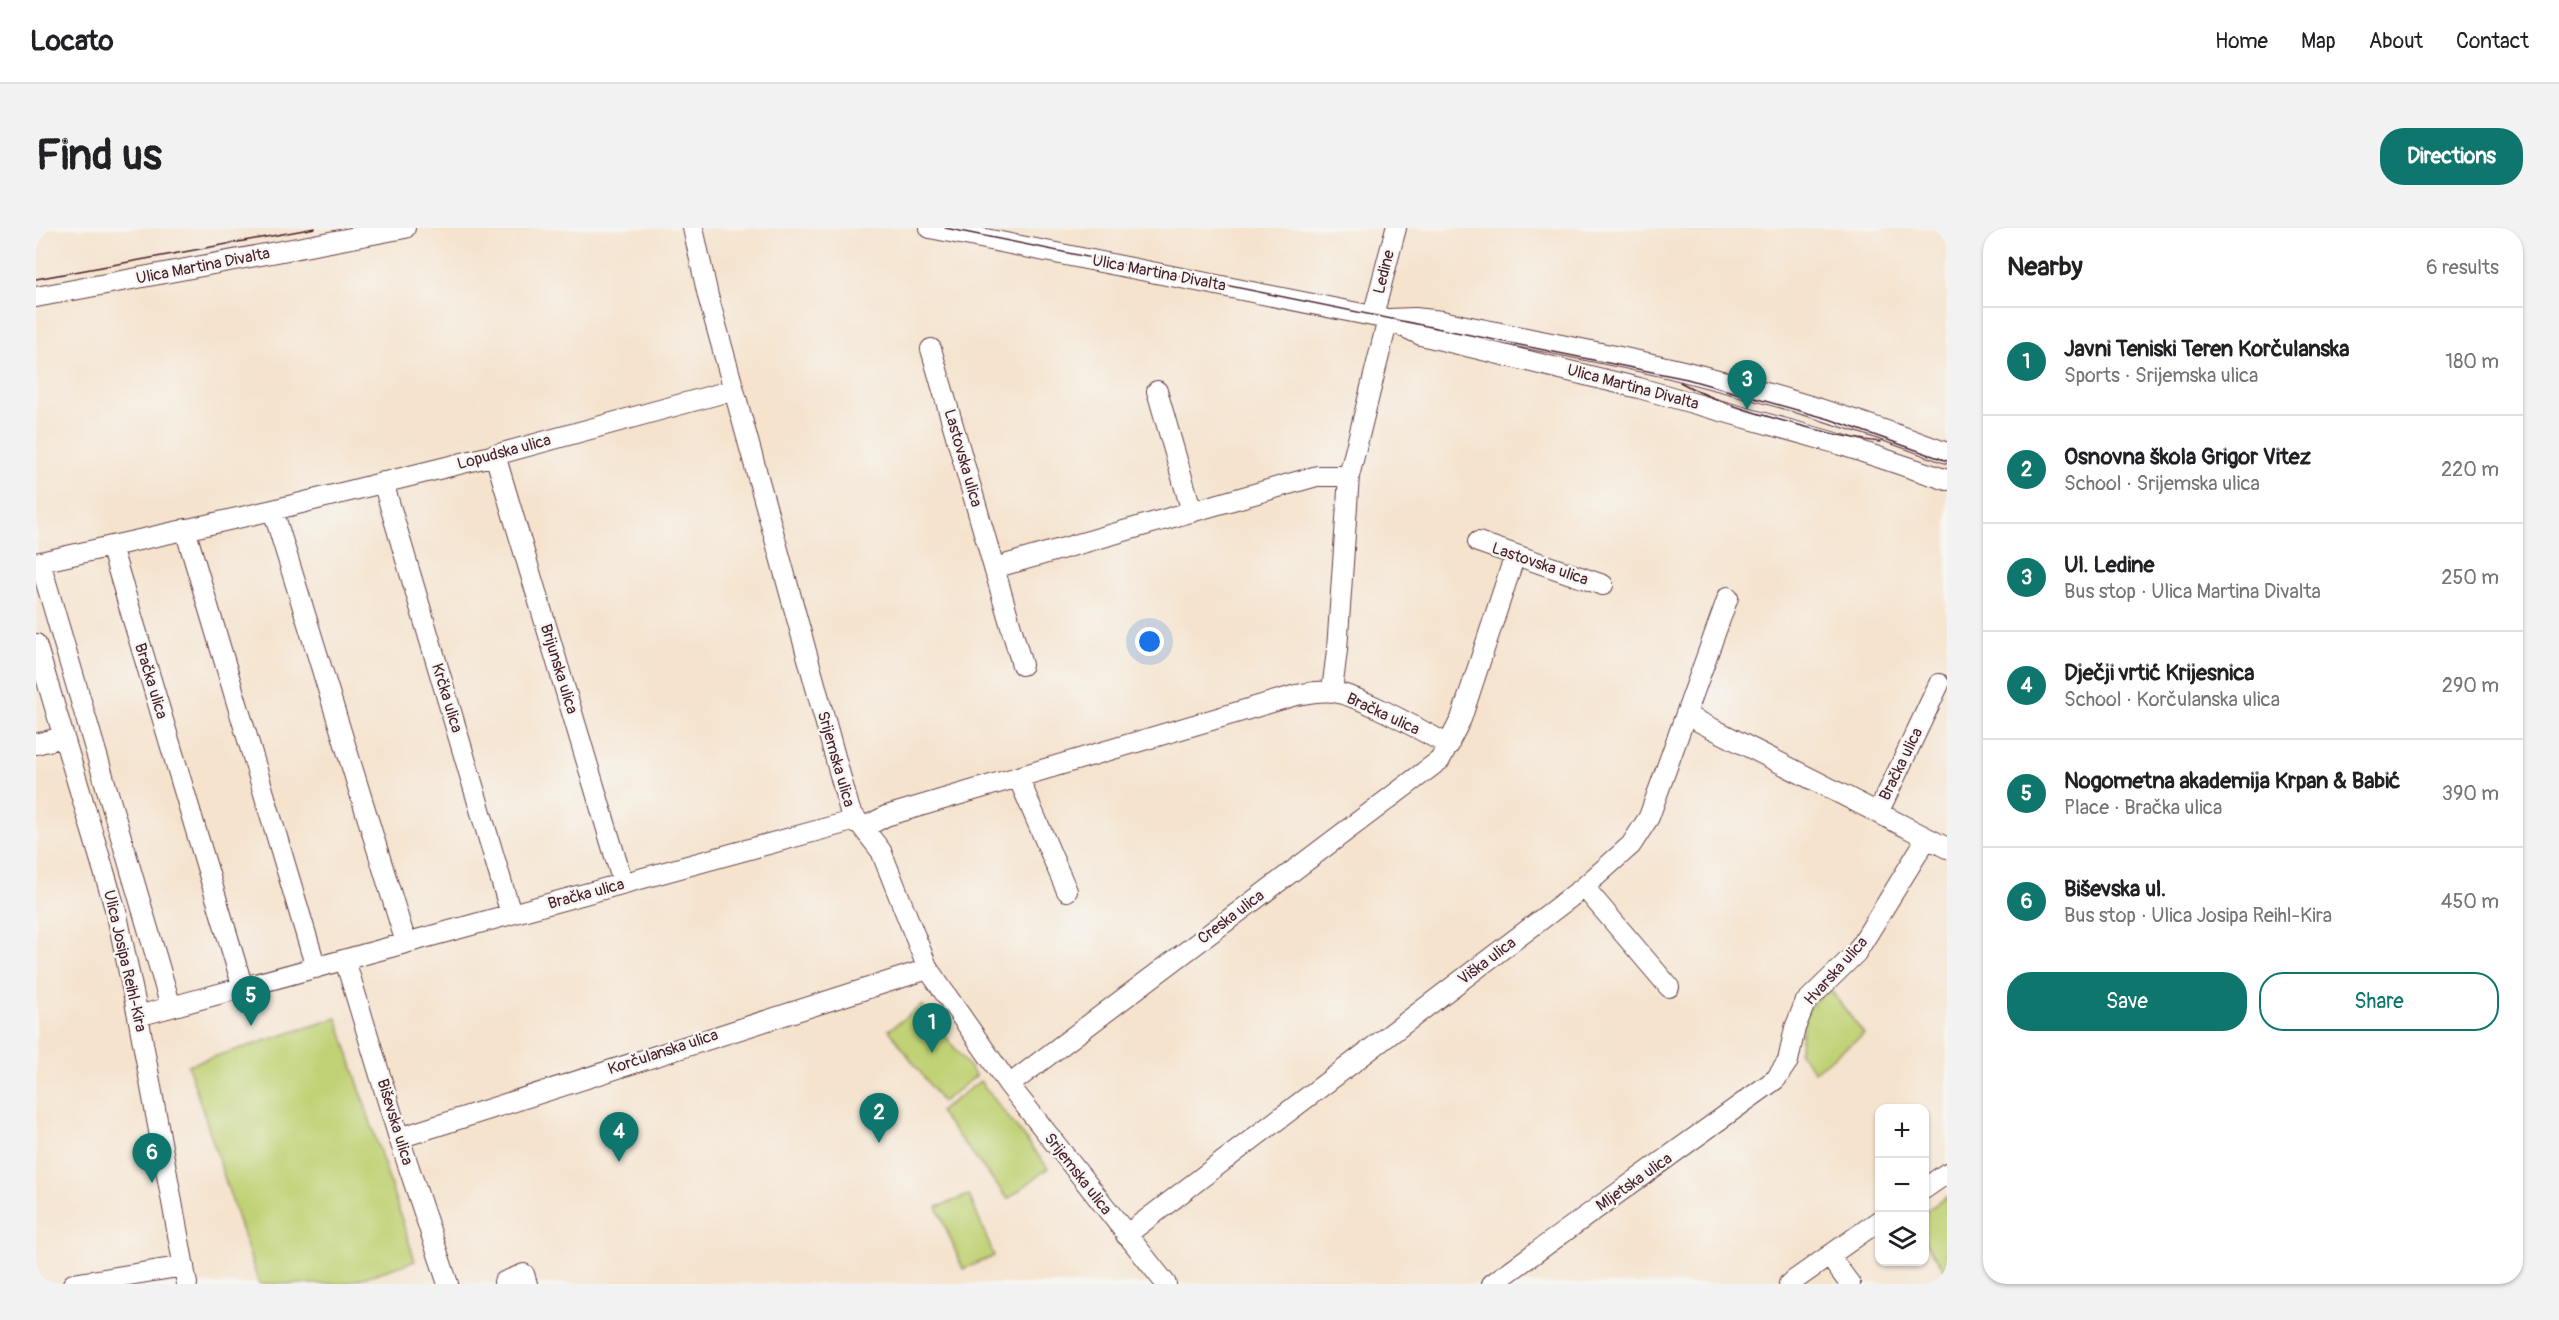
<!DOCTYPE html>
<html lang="en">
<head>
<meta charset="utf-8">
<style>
	:root { --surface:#fff; --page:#f2f2f2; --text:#202124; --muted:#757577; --line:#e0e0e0; --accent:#0f766e }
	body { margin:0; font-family:Pangolin,sans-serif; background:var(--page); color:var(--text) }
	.controls { position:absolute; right:18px; bottom:18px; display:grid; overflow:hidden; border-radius:12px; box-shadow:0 2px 4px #0004 }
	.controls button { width:54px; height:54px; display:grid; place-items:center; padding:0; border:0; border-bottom:2px solid var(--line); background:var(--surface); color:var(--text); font:30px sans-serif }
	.you { position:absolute; left:1114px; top:414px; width:21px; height:21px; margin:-15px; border:4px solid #fff; border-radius:50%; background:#1a73e8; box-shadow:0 0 0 9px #1a73e833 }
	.badge { display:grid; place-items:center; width:39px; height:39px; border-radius:50%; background:var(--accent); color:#fff; font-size:20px; font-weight:700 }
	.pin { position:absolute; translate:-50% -50px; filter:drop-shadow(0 2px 3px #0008) }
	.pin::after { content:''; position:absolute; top:32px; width:21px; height:18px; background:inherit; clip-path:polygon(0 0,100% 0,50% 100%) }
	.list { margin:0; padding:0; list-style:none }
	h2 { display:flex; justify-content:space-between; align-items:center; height:78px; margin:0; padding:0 24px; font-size:26px }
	h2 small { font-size:20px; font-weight:400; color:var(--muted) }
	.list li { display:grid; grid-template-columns:39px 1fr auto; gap:18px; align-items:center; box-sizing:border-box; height:108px; padding:0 24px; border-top:2px solid var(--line) }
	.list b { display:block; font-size:22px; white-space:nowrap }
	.list p { margin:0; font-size:20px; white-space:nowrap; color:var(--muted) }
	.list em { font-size:20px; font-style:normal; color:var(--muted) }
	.actions { display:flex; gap:12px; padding:18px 24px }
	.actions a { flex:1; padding:14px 0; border:2px solid var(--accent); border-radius:24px; text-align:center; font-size:21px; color:var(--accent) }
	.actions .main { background:var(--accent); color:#fff }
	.icon { flex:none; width:33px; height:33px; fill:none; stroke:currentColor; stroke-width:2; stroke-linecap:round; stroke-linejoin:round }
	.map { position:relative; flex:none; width:1911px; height:1056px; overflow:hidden; border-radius:24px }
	header { display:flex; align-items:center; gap:36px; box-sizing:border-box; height:84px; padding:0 30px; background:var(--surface); border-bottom:2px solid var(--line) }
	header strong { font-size:28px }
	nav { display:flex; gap:33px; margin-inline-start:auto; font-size:21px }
	.intro { display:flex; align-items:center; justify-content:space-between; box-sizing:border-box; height:144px; padding:0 36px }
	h1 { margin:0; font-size:42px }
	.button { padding:15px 27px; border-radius:24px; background:var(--accent); color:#fff; font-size:21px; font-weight:700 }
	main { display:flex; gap:36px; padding:0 36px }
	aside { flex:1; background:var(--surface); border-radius:24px; box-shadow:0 2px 4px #0004 }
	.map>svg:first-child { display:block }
	.green { fill:#c0d275; stroke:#857850; stroke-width:1.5 }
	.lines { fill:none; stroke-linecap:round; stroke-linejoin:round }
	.minor-casing { stroke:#643c43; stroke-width:22 }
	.minor { stroke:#fff; stroke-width:20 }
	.tram { stroke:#4a1f2b; stroke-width:1.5 }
	.labels { text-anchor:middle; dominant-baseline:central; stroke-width:5; stroke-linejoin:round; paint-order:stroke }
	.street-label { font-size:16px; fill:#4a1f2b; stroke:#f6f6f2 }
</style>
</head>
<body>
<header>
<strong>Locato</strong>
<nav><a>Home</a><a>Map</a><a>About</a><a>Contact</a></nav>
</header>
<div class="intro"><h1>Find us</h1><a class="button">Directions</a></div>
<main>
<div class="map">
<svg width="1911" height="1056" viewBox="0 0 1911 1056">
	<rect width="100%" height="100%" fill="#f6f6f2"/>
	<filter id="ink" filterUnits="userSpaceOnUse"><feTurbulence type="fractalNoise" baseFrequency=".0167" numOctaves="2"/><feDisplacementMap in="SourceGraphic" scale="12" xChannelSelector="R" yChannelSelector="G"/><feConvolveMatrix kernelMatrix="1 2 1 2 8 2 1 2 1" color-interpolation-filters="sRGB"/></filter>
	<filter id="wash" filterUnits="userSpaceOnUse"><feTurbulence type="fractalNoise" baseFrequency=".008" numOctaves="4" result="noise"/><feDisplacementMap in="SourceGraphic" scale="24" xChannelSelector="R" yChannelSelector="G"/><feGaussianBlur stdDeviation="1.35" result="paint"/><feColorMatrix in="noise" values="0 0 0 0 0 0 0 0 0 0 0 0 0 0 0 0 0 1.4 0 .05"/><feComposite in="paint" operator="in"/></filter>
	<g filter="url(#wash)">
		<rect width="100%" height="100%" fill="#f5e3cd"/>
		<path class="green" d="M 1792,759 L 1828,806 L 1778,843 L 1763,824 L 1769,785 Z
			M 886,777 L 940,848 L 906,874 L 853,802 Z
			M 301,790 L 379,1033 L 308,1056 L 223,1056 L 152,837 Z
			M 944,853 L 1012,940 L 972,971 L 903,884 Z
			M 933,967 L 958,1028 L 927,1041 L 901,979 Z
			M 1911,969 L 1911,1045 L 1889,1014 L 1888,984 Z"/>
	</g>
	<g filter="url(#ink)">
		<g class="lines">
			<g class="minor-casing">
				<path id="minor" d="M 657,0 L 672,68 L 814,583 L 845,623 L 892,741 L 973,857 L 1130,1056
					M 894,0 L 1352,91 L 1379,90 L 1406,93 C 1486,110 1567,124 1647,143 C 1736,165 1825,192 1911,225
					M 0,69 L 369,0
					M 1337,88 L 1360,0
					M 1352,91 L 1385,107 L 1603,160 L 1803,216 L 1911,252
					M 895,121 L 986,437
					M 1121,163 L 1156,284
					M 459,227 L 587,655
					M 347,254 L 475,686
					M 237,282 L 370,715
					M 149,301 L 280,740
					M 1442,314 L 1567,357
					M 75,318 L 207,760
					M 4,334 L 135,779
					M 0,335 L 237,282 L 459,227 L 697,162
					M 958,340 L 1281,248 L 1313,248
					M 0,416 L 81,687 L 102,788 L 151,1056
					M 1296,463 L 1301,422 L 1313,248 L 1352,91
					M 1650,487 L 1911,620
					M 0,516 L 27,509
					M 982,549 L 1031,663
					M 1843,583 L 1903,456
					M 827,600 L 850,588 L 1260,467 C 1273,465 1285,462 1297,464 C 1329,469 1383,502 1413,517
					M 1548,659 L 1633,759
					M 309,732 L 363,910 L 412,1056
					M 102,788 L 820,592
					M 973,857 L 1404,532 L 1425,491 L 1479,327
					M 363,910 L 892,741
					M 1888,961 L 1911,945
					M 1090,1007 L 1548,659 L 1595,617 L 1613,589 L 1692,369
					M 1793,1028 L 1814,1056
					M 468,1054 L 488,1046 L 491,1056
					M 37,1056 L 148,1038
					M 1456,1056 L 1740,851 L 1752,833 L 1759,800 L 1769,775 L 1820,725 L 1891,610
					M 1753,1056 L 1844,992"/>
			</g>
			<use href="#minor" class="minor"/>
			<path class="tram" d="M 909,0 L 1651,151 L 1793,191 L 1911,233
				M 0,51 L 279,0
				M 1644,154 C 1676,172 1709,182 1744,192 C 1777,201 1810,210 1844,214"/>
		</g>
	</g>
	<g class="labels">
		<g class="street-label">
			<text transform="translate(167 38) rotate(-11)">Ulica Martina Divalta</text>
			<text transform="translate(1348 44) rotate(-76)">Ledine</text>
			<text transform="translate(1123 45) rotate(11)">Ulica Martina Divalta</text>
			<text transform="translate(1597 159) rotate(15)">Ulica Martina Divalta</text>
			<text transform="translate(468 224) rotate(-15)">Lopudska ulica</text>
			<text transform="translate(927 230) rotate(74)">Lastovska ulica</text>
			<text transform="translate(1504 336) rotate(19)">Lastovska ulica</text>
			<text transform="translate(523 441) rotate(73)">Brijunska ulica</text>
			<text transform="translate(115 453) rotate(73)">Bračka ulica</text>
			<text transform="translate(411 470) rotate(73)">Krčka ulica</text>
			<text transform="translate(1347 486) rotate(25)">Bračka ulica</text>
			<text transform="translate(800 531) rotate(74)">Srijemska ulica</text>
			<text transform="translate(1865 536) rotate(-64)">Bračka ulica</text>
			<text transform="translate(550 666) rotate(-15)">Bračka ulica</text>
			<text transform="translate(1195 689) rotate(-37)">Creska ulica</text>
			<text transform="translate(89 733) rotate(77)">Ulica Josipa Reihl-Kira</text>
			<text transform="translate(1451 733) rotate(-37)">Viška ulica</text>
			<text transform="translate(1800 743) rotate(-48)">Hvarska ulica</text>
			<text transform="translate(627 824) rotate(-18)">Korčulanska ulica</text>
			<text transform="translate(359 894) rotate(73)">Biševska ulica</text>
			<text transform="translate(1042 946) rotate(52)">Srijemska ulica</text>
			<text transform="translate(1598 954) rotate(-35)">Mljetska ulica</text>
		</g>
	</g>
</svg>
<div class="controls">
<button>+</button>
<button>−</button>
<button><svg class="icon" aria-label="layers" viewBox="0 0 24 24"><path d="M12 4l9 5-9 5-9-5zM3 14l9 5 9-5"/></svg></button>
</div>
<div class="you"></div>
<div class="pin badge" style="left:896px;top:825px">1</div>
<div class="pin badge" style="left:843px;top:915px">2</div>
<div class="pin badge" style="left:1711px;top:182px">3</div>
<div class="pin badge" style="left:583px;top:934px">4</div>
<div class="pin badge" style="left:215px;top:798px">5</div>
<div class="pin badge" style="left:116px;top:955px">6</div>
</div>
<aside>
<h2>Nearby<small>6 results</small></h2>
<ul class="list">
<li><span class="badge">1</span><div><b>Javni Teniski Teren Korčulanska</b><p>Sports · Srijemska ulica</p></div><em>180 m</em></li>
<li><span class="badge">2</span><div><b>Osnovna škola Grigor Vitez</b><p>School · Srijemska ulica</p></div><em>220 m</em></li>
<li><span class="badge">3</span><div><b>Ul. Ledine</b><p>Bus stop · Ulica Martina Divalta</p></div><em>250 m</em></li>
<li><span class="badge">4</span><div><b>Dječji vrtić Krijesnica</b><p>School · Korčulanska ulica</p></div><em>290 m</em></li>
<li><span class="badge">5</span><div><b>Nogometna akademija Krpan &amp; Babić</b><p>Place · Bračka ulica</p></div><em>390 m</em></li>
<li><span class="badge">6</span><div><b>Biševska ul.</b><p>Bus stop · Ulica Josipa Reihl-Kira</p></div><em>450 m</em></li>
</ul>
<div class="actions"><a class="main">Save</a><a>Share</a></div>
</aside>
</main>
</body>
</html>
